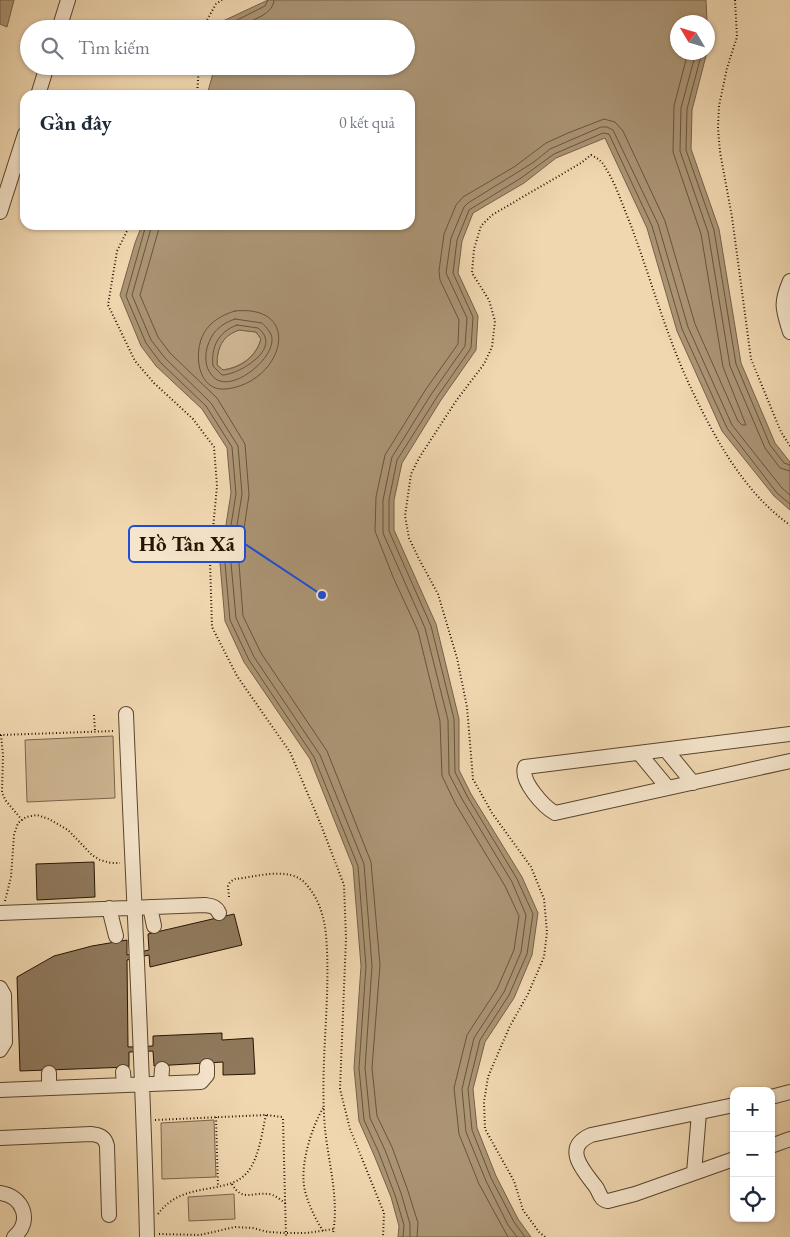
<!DOCTYPE html>
<html lang="vi">
<head>
<meta charset="utf-8">
<style>
	:root { --surface:#fff; --page:#f2f2f3; --text:#1f2937; --muted:#747a83; --line:#e0e1e3 }
	body { margin:0; font-family:"EB Garamond",serif; background:var(--page); color:var(--text) }
	.controls { position:absolute; right:15px; bottom:15px; display:grid; overflow:hidden; border-radius:10px; box-shadow:0 1px 4px #0004 }
	.controls button { width:45px; height:45px; display:grid; place-items:center; padding:0; border:0; border-bottom:1px solid var(--line); background:var(--surface); color:var(--text); font:25px sans-serif }
	.compass { position:absolute; left:670px; top:15px; width:45px; height:45px; border-radius:50%; background:var(--surface); box-shadow:0 1px 4px #0004; rotate:308deg }
	.list { margin:0; padding:0; list-style:none }
	h2 { display:flex; justify-content:space-between; align-items:center; height:65px; margin:0; padding:0 20px; font-size:21px }
	h2 small { font-size:16px; font-weight:400; color:var(--muted) }
	.icon { flex:none; width:28px; height:28px; fill:none; stroke:currentColor; stroke-width:2; stroke-linecap:round; stroke-linejoin:round }
	.map { position:relative; flex:none; width:790px; height:1237px; overflow:hidden }
	.search { position:absolute; background:var(--surface); box-shadow:0 1px 4px #0004; left:20px; top:20px; width:395px; height:55px; display:flex; align-items:center; gap:12px; box-sizing:border-box; padding:0 18px; border-radius:28px; color:var(--muted); font-size:19px }
	.panel { position:absolute; background:var(--surface); box-shadow:0 1px 4px #0004; left:20px; top:90px; width:395px; height:140px; border-radius:15px }
	.map>svg:first-child { display:block }
	.green { fill:#ceb692; stroke:#7a644a }
	.water { fill:#ab9474; stroke:#766046; fill-rule:evenodd }
	.lines { fill:none; stroke-linecap:round; stroke-linejoin:round }
	.shore { stroke:#68543a; stroke-width:1 }
	.building { fill:#8f795c; stroke:#261301 }
	.minor-casing { stroke:#58442d; stroke-width:16 }
	.path { stroke:#261301; stroke-width:2; stroke-dasharray:1 2.5; stroke-linecap:butt }
	.minor { stroke:#f5e5cc; stroke-width:14 }
	.leader { fill:none; stroke:#1d4ed8; stroke-width:2 }
	.callout-dot { fill:#1d4ed8; stroke:#f5e5cc; stroke-width:2 }
	.callout { fill:#f5e5cc; stroke:#1d4ed8; stroke-width:2 }
	.callout-label { font-size:21px; text-anchor:middle; font-weight:bold; fill:#261301 }
</style>
</head>
<body>
<div class="map">
<svg width="790" height="1237" viewBox="0 0 790 1237">
	<rect width="100%" height="100%" fill="#f0d7b0"/>
	<filter id="stains"><feTurbulence type="fractalNoise" baseFrequency=".004" numOctaves="4"/><feColorMatrix values="0 0 0 0 .2 0 0 0 0 .09 0 0 0 0 .02 0 0 0 .5 -.17"/></filter>
	<radialGradient id="worn" r=".72"><stop offset=".6" stop-color="#630" stop-opacity="0"/><stop offset="1" stop-color="#630" stop-opacity=".3"/></radialGradient>
	<path class="green" d="M 239,330 L 256,332 L 261,339 C 256,357 241,367 223,370 L 217,365 C 217,348 222,336 239,330 Z
		M 113,736 L 115,798 L 27,802 L 25,740 Z
		M 214,1120 L 216,1177 L 162,1179 L 161,1123 Z
		M 234,1194 L 235,1219 L 189,1221 L 188,1197 Z"/>
	<path class="water" d="M 0,0 L 14,0 L 7,27 L 0,24 Z
		M 268,0 L 706,0 L 707,22 L 678,22 L 678,52 L 707,52 L 692,110 L 691,149 L 719,229 L 741,363 L 775,443 L 790,462 L 790,510 L 774,496 L 722,431 L 677,331 L 647,228 L 605,138 L 556,158 L 524,183 L 473,213 L 462,241 L 458,273 L 478,316 L 476,350 L 441,400 L 402,463 L 394,500 L 394,530 L 436,624 L 459,719 L 459,770 L 471,794 L 522,877 L 538,913 L 532,955 L 514,998 L 485,1042 L 473,1089 L 477,1128 L 496,1176 L 518,1219 L 531,1237 L 398,1237 L 399,1226 L 391,1197 L 374,1155 L 359,1121 L 354,1068 L 361,966 L 353,867 L 310,759 L 244,662 L 225,621 L 220,563 L 231,493 L 227,448 L 202,409 L 156,366 L 141,346 L 120,295 L 135,243 L 142,225 L 410,225 L 410,95 L 207,95 L 215,66 L 406,66 L 406,29 L 222,29 L 223,21 ZM 239,330 L 256,332 L 261,339 C 256,357 241,368 223,370 L 217,365 C 217,348 222,336 239,330 Z"/>
	<g class="lines">
		<path class="shore" d="M 227,29 L 229,24 L 265,6 L 268,0
			M 233,29 C 246,21 273,17 274,0
			M 696,52 L 681,108 L 680,151 L 708,232 L 730,366 L 765,448 L 780,468 L 790,471
			M 702,52 L 687,109 L 686,150 L 714,230 L 736,364 L 770,445 L 784,463 L 790,465
			M 146,225 L 126,296 L 146,343 L 160,362 L 206,406 L 232,447 L 236,494 L 225,563 L 230,620 L 249,660 L 314,757 L 358,866 L 366,966 L 359,1068 L 364,1120 L 379,1153 L 395,1195 L 404,1225 L 403,1237
			M 152,225 L 132,295 L 151,340 L 165,358 L 211,403 L 238,446 L 242,494 L 231,563 L 236,618 L 254,657 L 320,755 L 364,864 L 372,966 L 365,1068 L 370,1118 L 385,1150 L 401,1193 L 410,1224 L 410,1237
			M 160,225 L 140,295 L 158,337 L 170,353 L 217,398 L 245,444 L 249,495 L 239,563 L 243,616 L 261,653 L 327,751 L 371,862 L 380,965 L 372,1068 L 377,1116 L 392,1147 L 408,1191 L 418,1223 L 417,1237
			M 235,311 C 305,304 283,383 226,389 C 197,392 193,352 204,333 C 211,321 222,315 235,311 Z
			M 235,319 L 262,323 C 266,327 272,333 272,339 C 273,359 238,387 220,381 C 216,380 213,377 211,374 C 205,367 205,356 207,348 C 211,333 220,324 235,319 Z
			M 237,325 L 258,328 C 261,330 264,334 265,337 C 272,355 236,375 222,375 L 213,366 C 211,347 218,332 237,325 Z
			M 508,1237 L 479,1184 L 459,1134 L 454,1088 L 467,1035 L 497,989 L 514,950 L 519,916 L 505,886 L 455,803 L 442,776 L 440,721 L 418,631 L 393,577 L 375,531 L 376,497 L 385,455 L 426,389 L 458,344 L 459,320 L 440,280 L 439,271 L 444,234 L 456,205 L 463,197 L 514,167 L 546,143 L 568,133 L 604,119 L 615,122 L 623,131 L 665,221 L 695,324 L 738,421 L 742,425 L 746,425 L 723,367 L 701,234 L 673,152 L 674,106 L 688,52
			M 517,1237 L 508,1225 L 486,1181 L 466,1132 L 462,1089 L 474,1038 L 504,992 L 521,952 L 526,915 L 512,882 L 462,799 L 449,774 L 448,720 L 425,628 L 383,533 L 383,500 L 392,457 L 432,393 L 465,346 L 467,318 L 446,273 L 451,238 L 464,207 L 468,203 L 534,162 L 550,149 L 601,127 L 607,127 L 613,130 L 658,224 L 688,327 L 732,425 L 782,488 L 790,495
			M 525,1237 L 514,1222 L 491,1178 L 472,1130 L 468,1089 L 480,1040 L 509,995 L 527,954 L 533,914 L 517,879 L 467,796 L 455,772 L 454,719 L 431,626 L 389,531 L 389,500 L 397,460 L 437,397 L 471,348 L 473,317 L 453,273 L 457,240 L 469,210 L 521,178 L 554,154 L 603,133 L 609,134 L 652,226 L 682,329 L 727,428 L 777,493 L 790,504"/>
	</g>
	<path class="building" d="M 94,862 L 95,897 L 37,900 L 36,864 Z
		M 234,914 L 242,945 L 150,967 L 149,955 L 127,960 L 128,1047 L 153,1046 L 153,1036 L 222,1033 L 222,1040 L 253,1038 L 255,1074 L 223,1075 L 223,1062 L 154,1066 L 153,1051 L 129,1052 L 129,1067 L 20,1071 L 17,977 L 54,956 L 92,946 L 127,940 L 127,955 L 149,950 L 148,934 Z"/>
	<g class="lines">
		<g class="minor-casing">
			<path id="minor" d="M 59,29 L 68,0
				M 38,95 L 47,66
				M 0,212 L 25,134
				M 790,281 C 780,304 783,309 790,332
				M 126,714 C 133,888 143,1063 147,1237
				M 790,734 L 525,767 C 520,781 544,807 555,813 L 790,761
				M 666,750 L 693,783
				M 639,753 L 668,788
				M 150,907 L 154,926
				M 109,908 L 116,936
				M 0,913 L 205,905 C 211,906 216,906 219,913
				M 0,988 L 4,995 L 5,1042 L 0,1050
				M 123,1072 L 124,1085
				M 161,1083 L 162,1069
				M 49,1088 L 49,1073
				M 0,1090 L 201,1082 L 207,1075 L 207,1066
				M 771,1097 L 790,1092
				M 734,1105 L 591,1135 C 562,1148 583,1170 596,1187 C 600,1193 600,1200 608,1201 L 635,1194 L 734,1159
				M 0,1138 L 91,1134 C 100,1135 105,1137 107,1146 L 109,1215
				M 771,1146 L 790,1139
				M 694,1173 L 699,1113
				M 0,1193 C 23,1196 33,1221 14,1237"/>
		</g>
		<path class="path" d="M 735,0 L 737,37 L 727,68 L 719,106 L 718,128 L 720,152 L 732,217 L 751,359 L 781,432 L 790,446
			M 202,29 L 216,4 L 222,0
			M 197,95 L 199,66
			M 130,225 L 117,251 L 108,305 L 135,361 L 154,383 L 193,419 L 214,447 L 217,486 L 210,561 L 212,627 L 237,676 L 290,752 L 321,825 L 344,885 L 346,938 L 340,1089 L 350,1129 L 384,1213 L 383,1237
			M 94,715 L 95,731
			M 0,735 L 115,731
			M 1,735 L 3,755 L 2,793 L 6,801 L 22,820
			M 229,897 L 228,886 L 230,882 L 235,879 C 256,877 289,866 305,883 C 318,897 324,915 326,935 C 331,994 321,1054 324,1113 C 325,1154 340,1192 333,1234
			M 5,901 L 11,877 L 14,835 L 18,823 L 26,817 L 37,815 L 49,819 L 68,830 L 92,855 L 100,860 L 111,863 L 120,863
			M 216,1117 L 218,1187
			M 155,1120 L 266,1115 L 282,1117 L 283,1119 L 286,1237
			M 232,1184 C 242,1202 252,1192 268,1194 C 274,1194 281,1200 286,1204
			M 158,1214 C 185,1177 233,1199 251,1167 C 260,1152 262,1132 266,1115
			M 323,1231 C 315,1218 309,1206 305,1191 C 299,1167 311,1129 323,1108
			M 159,1234 L 200,1235 L 235,1227 L 253,1228 L 268,1232 L 286,1233 L 307,1233 L 334,1229
			M 545,1237 L 539,1232 L 523,1210 L 514,1181 L 485,1129 L 484,1102 L 488,1077 L 496,1058 L 510,1026 L 528,994 L 544,957 L 547,932 L 544,899 L 531,867 L 492,813 L 473,779 L 467,707 L 457,658 L 438,594 L 419,559 L 409,538 L 405,516 L 411,474 L 419,458 L 456,401 L 484,364 L 492,347 L 495,321 L 489,300 L 472,273 L 474,249 L 481,226 L 492,215 L 581,163 L 591,155 C 597,158 602,161 605,167 C 616,184 622,204 630,223 C 650,276 665,332 689,384 C 713,435 743,492 790,525"/>
		<use href="#minor" class="minor"/>
	</g>
	<path class="leader" d="M322 595L245 544"/>
	<circle class="callout-dot" cx="322" cy="595" r="5"/>
	<rect class="callout" x="129" y="526" width="116" height="36" rx="5"/>
	<g class="callout-label">
		<text x="187" y="551">Hồ Tân Xã</text>
	</g>
	<rect width="100%" height="100%" filter="url(#stains)"/>
	<rect width="100%" height="100%" fill="url(#worn)"/>
</svg>
<div class="controls">
<button>+</button>
<button>−</button>
<button><svg class="icon" aria-label="locate" viewBox="0 0 24 24"><circle cx="12" cy="12" r="6"/><path d="M12 2v4M12 18v4M2 12h4M18 12h4"/></svg></button>
</div>
<svg class="compass" viewBox="-18 -18 36 36"><path d="M0-13l5 13h-10z" fill="#e53935"/><path d="M0 13l5-13h-10z" fill="#747a83"/></svg>
<div class="search"><svg class="icon" aria-label="search" viewBox="0 0 24 24"><circle cx="10" cy="10" r="6"/><path d="M15 15l6 6"/></svg>Tìm kiếm</div>
<section class="panel">
<h2>Gần đây<small>0 kết quả</small></h2>
<ul class="list">
</ul>
</section>
</div>
</body>
</html>
